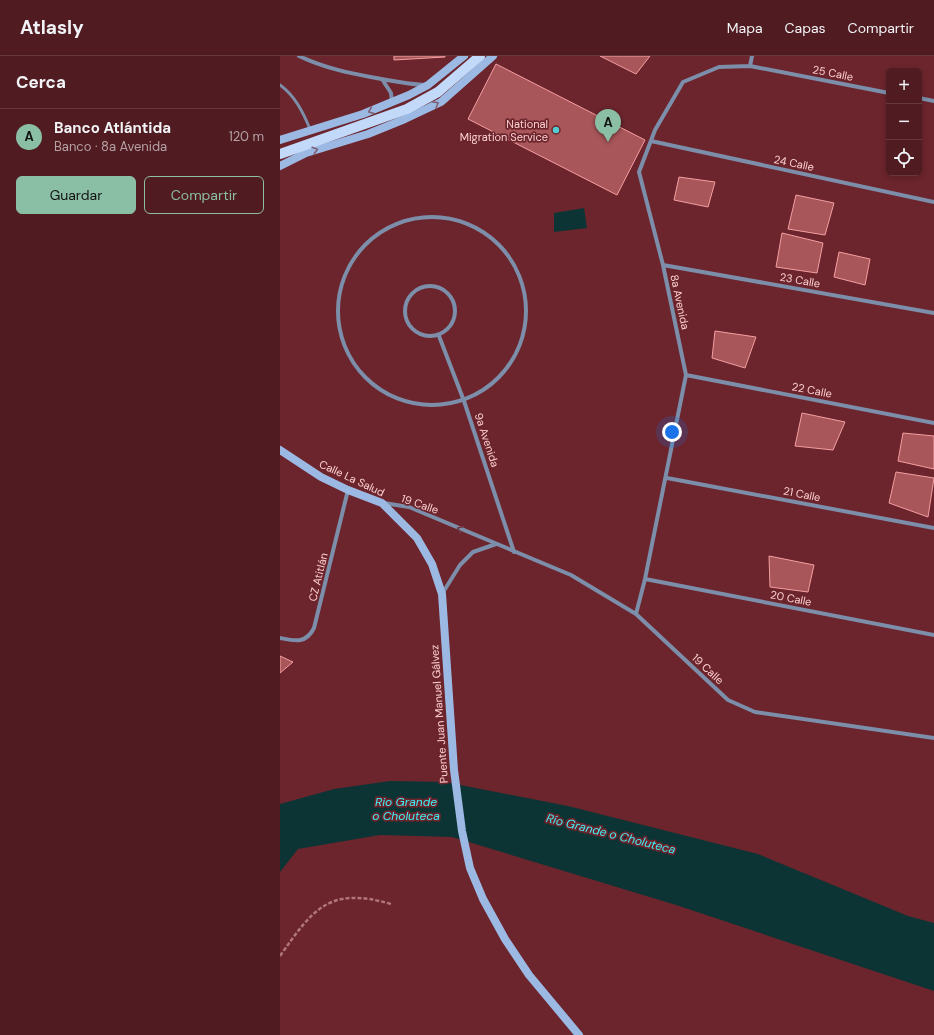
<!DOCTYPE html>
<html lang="es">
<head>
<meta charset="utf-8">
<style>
	:root { --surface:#511c21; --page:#57252a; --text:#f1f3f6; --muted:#b4a1a5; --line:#673a3f; --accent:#8abfa5 }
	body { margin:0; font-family:"DM Sans",sans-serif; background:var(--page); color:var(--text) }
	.controls { position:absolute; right:12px; top:12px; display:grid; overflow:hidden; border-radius:6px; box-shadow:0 2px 6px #0003 }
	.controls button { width:36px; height:36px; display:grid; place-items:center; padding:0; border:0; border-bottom:1px solid var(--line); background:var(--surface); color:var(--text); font:20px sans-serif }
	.you { position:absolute; left:392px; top:376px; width:14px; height:14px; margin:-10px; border:3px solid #fff; border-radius:50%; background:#1a73e8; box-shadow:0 0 0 6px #1a73e833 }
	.badge { display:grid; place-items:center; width:26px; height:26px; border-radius:50%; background:var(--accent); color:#111; font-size:13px; font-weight:700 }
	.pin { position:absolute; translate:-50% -33px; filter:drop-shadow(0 1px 2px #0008) }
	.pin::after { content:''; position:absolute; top:21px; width:14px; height:12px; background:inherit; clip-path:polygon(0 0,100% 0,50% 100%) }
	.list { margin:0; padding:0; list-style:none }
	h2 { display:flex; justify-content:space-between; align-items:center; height:52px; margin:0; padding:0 16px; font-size:17px }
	h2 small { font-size:13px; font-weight:400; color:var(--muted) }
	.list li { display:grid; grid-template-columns:26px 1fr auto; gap:12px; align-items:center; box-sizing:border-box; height:56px; padding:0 16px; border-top:1px solid var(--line) }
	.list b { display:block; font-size:15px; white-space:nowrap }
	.list p { margin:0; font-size:13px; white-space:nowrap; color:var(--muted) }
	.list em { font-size:13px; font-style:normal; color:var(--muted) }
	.actions { display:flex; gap:8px; padding:12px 16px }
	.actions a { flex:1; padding:9px 0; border:1px solid var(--accent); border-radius:6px; text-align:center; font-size:14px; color:var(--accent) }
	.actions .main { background:var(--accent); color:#111 }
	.icon { flex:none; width:22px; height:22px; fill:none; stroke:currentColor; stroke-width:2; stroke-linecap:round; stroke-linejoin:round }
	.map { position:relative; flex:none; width:654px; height:979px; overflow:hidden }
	header { display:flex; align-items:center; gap:24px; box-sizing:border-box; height:56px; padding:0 20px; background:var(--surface); border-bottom:1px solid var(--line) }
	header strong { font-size:19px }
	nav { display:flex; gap:22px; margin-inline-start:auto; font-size:14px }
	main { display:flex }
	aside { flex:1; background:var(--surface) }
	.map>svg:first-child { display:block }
	.water { fill:#0c3435 }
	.building { fill:#a8565a; stroke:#f49fa2 }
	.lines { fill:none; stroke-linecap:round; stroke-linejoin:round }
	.path { stroke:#b1767a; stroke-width:2.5; stroke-dasharray:4 2; stroke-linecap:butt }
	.lane { stroke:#7c8ea9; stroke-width:3 }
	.street { stroke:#7c8ea9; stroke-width:4 }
	.secondary { stroke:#9cb9e3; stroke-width:8 }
	.primary { stroke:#c2d9fa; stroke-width:10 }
	.oneway { stroke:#7f6075 }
	.oneway2 { stroke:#6f3a45 }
	.poi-dot { fill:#52ccd0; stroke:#6c252c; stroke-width:1.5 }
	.labels { text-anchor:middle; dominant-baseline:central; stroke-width:3.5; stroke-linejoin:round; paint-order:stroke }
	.street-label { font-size:11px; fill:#fdd0d1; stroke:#6c252c }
	.poi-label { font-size:11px; fill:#fdd0d1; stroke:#6c252c; text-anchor:end }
	.water-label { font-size:12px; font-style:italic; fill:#3bf2f7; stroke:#6c252c }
</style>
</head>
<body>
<header>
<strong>Atlasly</strong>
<nav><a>Mapa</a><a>Capas</a><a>Compartir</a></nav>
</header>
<main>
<aside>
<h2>Cerca<small></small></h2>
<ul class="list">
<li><span class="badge">A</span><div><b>Banco Atlántida</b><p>Banco · 8a Avenida</p></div><em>120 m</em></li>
</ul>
<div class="actions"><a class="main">Guardar</a><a>Compartir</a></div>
</aside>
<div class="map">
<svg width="654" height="979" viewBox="0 0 654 979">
	<rect width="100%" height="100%" fill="#6c252c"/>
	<path class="water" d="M 304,152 L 307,172 L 274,176 L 274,157 Z
		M 110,725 L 165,726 L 288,750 L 478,798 L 628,860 L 654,867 L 654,935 L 396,849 L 172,781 L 100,779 L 18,793 L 0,816 L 0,748 L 54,733 Z"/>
	<path class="building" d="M 114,0 L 165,0 L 165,1 L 114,4 Z
		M 320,0 L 370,0 L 356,18 Z
		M 216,8 L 365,84 L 337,139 L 188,63 Z
		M 399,121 L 435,126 L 428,151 L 394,144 Z
		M 516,139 L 554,147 L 545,179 L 508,173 Z
		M 502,177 L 543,187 L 537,217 L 496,211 Z
		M 559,196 L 590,203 L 585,229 L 554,221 Z
		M 435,275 L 476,281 L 465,312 L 432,302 Z
		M 522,357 L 565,366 L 553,394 L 515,390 Z
		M 623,377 L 654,380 L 654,413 L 618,405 Z
		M 616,416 L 654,422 L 648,461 L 609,447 Z
		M 489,500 L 534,509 L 528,536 L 490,531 Z
		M 0,600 L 13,606 L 0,617 Z"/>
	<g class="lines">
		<path class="path" d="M 0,900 C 33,853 49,830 111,848"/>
		<path class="lane" d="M 0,29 C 15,40 23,56 30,73"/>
		<path class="street" d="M 19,0 C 44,12 69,17 96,22 C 113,25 128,28 145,29
			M 470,10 L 472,0
			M 102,23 L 111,37 L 112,46
			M 639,42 L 654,45
			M 371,85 L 654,146
			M58 255a94 94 0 1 1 188 0a94 94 0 1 1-188 0Z
			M 383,209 L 654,257
			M125 255a25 25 0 1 1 50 0a25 25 0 1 1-50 0Z
			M 159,280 L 184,345 L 234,496
			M 406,319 L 654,367
			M 387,422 L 654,472
			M 104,447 L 129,451 L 291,519 L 356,558 L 448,644 L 475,656 L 654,682
			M 365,523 L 654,579
			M 162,538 L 180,509 L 193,496 L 216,488
			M 356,558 L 365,523 L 406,319 L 383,209 L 359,116 L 375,74 L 403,26 L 439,11 L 470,10 L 609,37
			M 0,582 C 15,585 26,588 34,572 L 68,434"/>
		<path class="secondary" d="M 0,84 L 83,58 L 129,39 L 148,29 L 184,0
			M 0,110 L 26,97 L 88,78 L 125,63 L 161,46 L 213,0
			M 0,394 L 41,421 L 68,434 L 102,447 L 137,482 L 152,508 L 162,538 L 174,714 L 182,775 L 190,812 L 203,843 L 225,883 L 249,919 L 299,979"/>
		<path class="primary" d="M 0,98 L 127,53 L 158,36 L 200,0"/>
	</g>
	<defs><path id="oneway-chevron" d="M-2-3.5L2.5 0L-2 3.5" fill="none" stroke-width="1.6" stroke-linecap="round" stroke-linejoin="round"/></defs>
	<g class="oneway">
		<use href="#oneway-chevron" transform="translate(156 48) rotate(-29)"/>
		<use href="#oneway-chevron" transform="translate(91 55) rotate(157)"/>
		<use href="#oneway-chevron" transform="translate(35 94) rotate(-17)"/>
	</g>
	<use class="oneway2" href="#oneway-chevron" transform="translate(180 473) rotate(-158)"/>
	<circle class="poi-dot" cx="276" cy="74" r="4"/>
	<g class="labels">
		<g class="street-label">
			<text transform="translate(553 17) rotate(11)">25 Calle</text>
			<text transform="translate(514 107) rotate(12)">24 Calle</text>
			<text transform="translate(520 224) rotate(10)">23 Calle</text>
			<text transform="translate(400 246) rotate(78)">8a Avenida</text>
			<text transform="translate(532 334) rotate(11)">22 Calle</text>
			<text transform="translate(207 384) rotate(72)">9a Avenida</text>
			<text transform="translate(72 422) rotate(25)">Calle La Salud</text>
			<text transform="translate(522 438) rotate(11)">21 Calle</text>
			<text transform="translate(140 448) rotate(19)">19 Calle</text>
			<text transform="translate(38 521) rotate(-76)">CZ Atitlán</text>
			<text transform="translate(511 542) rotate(11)">20 Calle</text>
			<text transform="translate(428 613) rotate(43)">19 Calle</text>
			<text transform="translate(159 658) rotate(-94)">Puente Juan Manuel Gálvez</text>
		</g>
		<g class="poi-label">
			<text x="268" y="68">National<tspan x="268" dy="13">Migration Service</tspan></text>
		</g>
		<g class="water-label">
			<text x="126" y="746">Rio Grande<tspan x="126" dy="14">o Choluteca</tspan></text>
			<text transform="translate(331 778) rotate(14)">Río Grande o Choluteca</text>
		</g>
	</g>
</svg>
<div class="controls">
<button>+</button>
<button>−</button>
<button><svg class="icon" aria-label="locate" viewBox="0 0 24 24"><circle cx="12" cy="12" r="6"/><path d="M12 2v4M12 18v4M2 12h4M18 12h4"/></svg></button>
</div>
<div class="you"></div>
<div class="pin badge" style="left:328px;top:86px">A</div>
</div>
</main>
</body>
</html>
